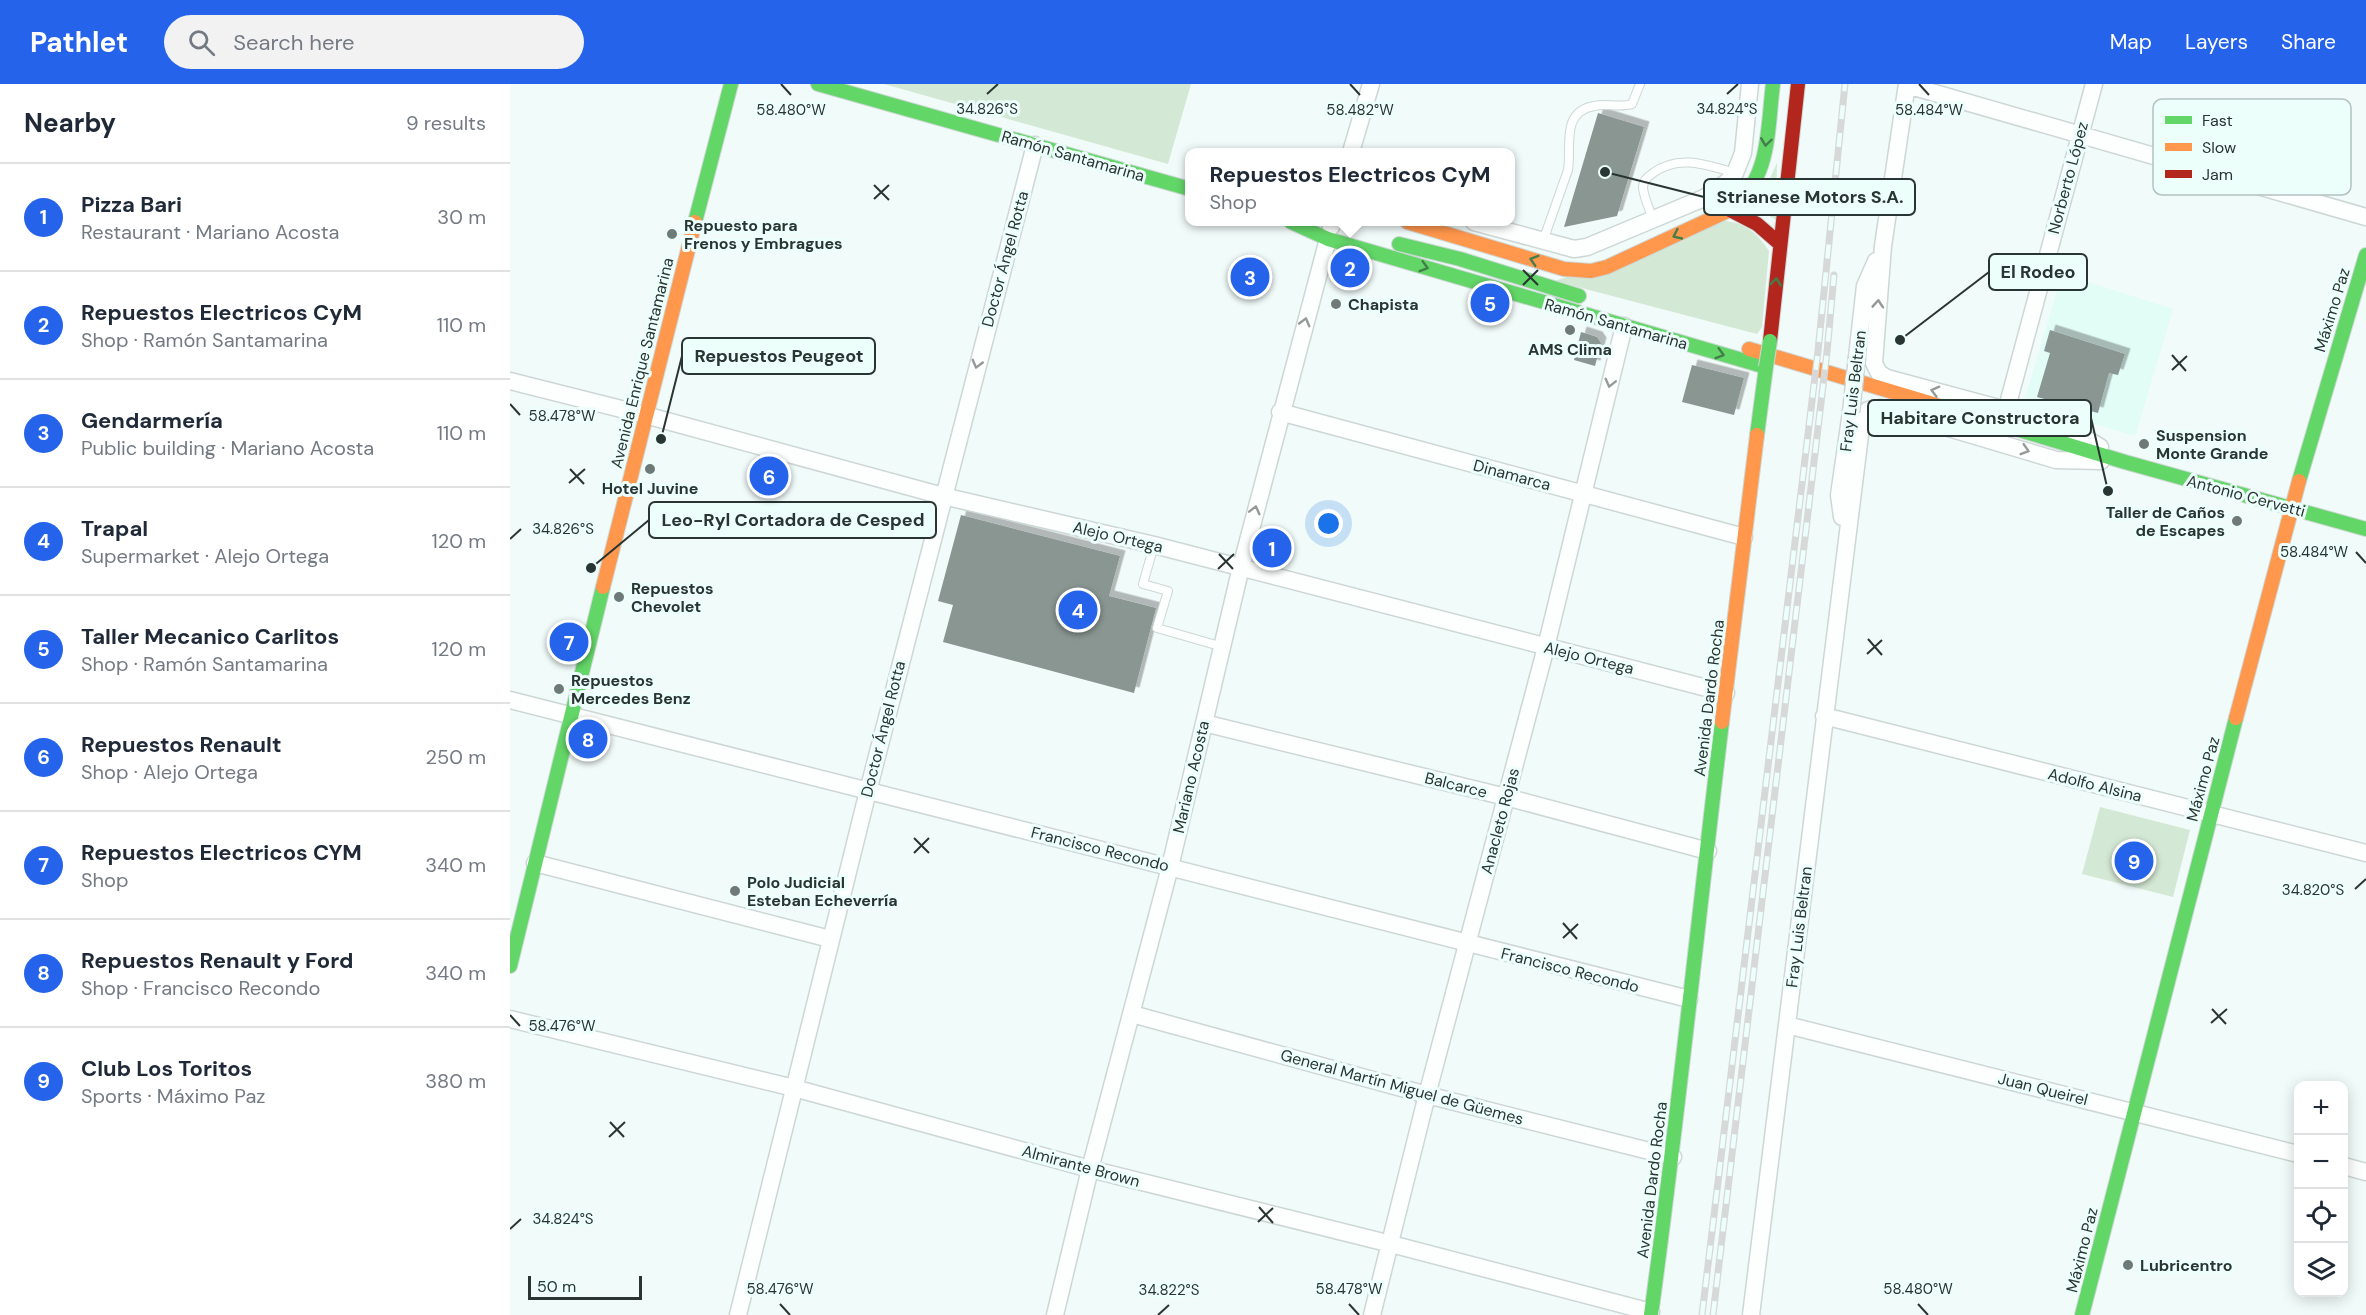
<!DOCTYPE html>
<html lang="en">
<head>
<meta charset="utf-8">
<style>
	:root { --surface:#fff; --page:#f2f2f3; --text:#1f2937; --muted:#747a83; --line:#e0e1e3; --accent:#2563eb }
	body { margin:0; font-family:"DM Sans",sans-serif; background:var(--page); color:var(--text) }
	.controls { position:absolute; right:18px; bottom:18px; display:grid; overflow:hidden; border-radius:12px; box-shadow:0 3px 15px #0003 }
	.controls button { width:54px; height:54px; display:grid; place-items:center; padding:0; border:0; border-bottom:2px solid var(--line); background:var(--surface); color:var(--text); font:30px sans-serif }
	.scale { position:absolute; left:18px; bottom:15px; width:114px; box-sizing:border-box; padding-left:6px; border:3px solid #293532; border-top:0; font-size:16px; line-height:21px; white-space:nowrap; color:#293532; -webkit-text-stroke:4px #edfffb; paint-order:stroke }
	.you { position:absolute; left:819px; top:440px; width:21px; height:21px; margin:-15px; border:4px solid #fff; border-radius:50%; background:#1a73e8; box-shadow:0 0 0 9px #1a73e833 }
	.badge { display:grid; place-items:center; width:39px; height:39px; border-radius:50%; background:var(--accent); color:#fff; font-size:20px; font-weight:700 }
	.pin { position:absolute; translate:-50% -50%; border:3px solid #fff; box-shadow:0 2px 6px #0006 }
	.popup { position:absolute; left:675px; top:64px; width:330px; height:78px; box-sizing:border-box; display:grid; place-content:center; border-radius:12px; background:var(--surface); filter:drop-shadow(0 2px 4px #0005); font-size:20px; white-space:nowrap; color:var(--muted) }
	.popup b { font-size:22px; color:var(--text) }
	.popup::after { content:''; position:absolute; left:50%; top:100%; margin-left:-12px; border:12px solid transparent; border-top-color:var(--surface) }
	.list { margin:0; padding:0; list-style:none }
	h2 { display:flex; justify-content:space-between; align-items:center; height:78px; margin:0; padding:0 24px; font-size:26px }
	h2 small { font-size:20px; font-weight:400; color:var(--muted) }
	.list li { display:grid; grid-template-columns:39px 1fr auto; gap:18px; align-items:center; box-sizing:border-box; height:108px; padding:0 24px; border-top:2px solid var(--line) }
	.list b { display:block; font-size:22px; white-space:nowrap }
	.list p { margin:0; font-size:20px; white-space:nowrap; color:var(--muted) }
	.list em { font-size:20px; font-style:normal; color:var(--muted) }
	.icon { flex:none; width:33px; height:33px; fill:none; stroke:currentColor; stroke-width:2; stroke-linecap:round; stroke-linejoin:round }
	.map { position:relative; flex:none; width:1856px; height:1231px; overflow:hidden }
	header { display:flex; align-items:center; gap:36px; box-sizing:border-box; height:84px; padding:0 30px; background:var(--accent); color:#fff }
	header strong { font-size:28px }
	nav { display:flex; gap:33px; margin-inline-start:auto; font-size:21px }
	.search { width:420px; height:54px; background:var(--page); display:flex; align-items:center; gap:15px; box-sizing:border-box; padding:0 21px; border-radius:33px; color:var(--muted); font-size:22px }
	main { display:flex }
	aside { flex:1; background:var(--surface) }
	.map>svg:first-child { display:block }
	.built { fill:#e2fcf6 }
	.green { fill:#d4e9d5 }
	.building { fill:#8a9692; filter:url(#shadow) }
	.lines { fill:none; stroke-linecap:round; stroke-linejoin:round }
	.lane-casing { stroke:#cdd7d5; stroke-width:10 }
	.street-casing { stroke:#cdd7d5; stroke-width:19 }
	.fast-casing { stroke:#cdd7d5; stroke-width:16 }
	.slow-casing { stroke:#cdd7d5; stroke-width:16 }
	.jam-casing { stroke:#cdd7d5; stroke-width:16 }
	.lane { stroke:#fdfefe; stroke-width:8 }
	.street { stroke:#fdfefe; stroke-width:16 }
	.fast { stroke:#63d668; stroke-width:14 }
	.slow { stroke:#ff974d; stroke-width:14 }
	.jam { stroke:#b3261e; stroke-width:14 }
	.rail-casing { stroke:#d6d9d8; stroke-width:7 }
	.rail { stroke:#edfffb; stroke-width:4.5; stroke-dasharray:14; stroke-linecap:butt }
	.street-bridge-casing { stroke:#cdd7d5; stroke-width:19; stroke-linecap:butt }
	.fast-bridge-casing { stroke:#cdd7d5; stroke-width:16; stroke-linecap:butt }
	.street-bridge { stroke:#fdfefe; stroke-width:16 }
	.fast-bridge { stroke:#63d668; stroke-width:14 }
	.oneway { stroke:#437d4a }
	.oneway2 { stroke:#939a98 }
	.ticks { fill:none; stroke:#293532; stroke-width:2 }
	.poi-dot { fill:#6f7a78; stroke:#edfffb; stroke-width:2 }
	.labels { text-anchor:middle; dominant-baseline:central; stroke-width:6; stroke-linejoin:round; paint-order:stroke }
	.street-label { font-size:16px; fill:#293532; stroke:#edfffb }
	.poi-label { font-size:16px; font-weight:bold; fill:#293532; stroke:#edfffb; text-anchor:start }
	.key { fill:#edfffb; stroke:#b2c2bf; stroke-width:1.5 }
	.key-label { font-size:16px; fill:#293532 }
	.ticks-label { font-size:15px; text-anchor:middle; fill:#293532; stroke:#edfffb; stroke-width:6; stroke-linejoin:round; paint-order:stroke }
	.leader { fill:none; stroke:#293532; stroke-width:2 }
	.callout-dot { fill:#293532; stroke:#edfffb; stroke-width:2 }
	.callout { fill:#edfffb; stroke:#293532; stroke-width:2 }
	.callout-label { font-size:18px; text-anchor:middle; font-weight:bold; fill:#293532 }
</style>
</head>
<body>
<header>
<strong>Pathlet</strong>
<div class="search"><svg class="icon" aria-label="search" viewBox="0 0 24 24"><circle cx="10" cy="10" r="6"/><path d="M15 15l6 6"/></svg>Search here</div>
<nav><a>Map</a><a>Layers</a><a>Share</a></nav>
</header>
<main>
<aside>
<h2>Nearby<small>9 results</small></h2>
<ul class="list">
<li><span class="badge">1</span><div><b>Pizza Bari</b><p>Restaurant · Mariano Acosta</p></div><em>30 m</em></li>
<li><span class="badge">2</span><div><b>Repuestos Electricos CyM</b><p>Shop · Ramón Santamarina</p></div><em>110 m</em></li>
<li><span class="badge">3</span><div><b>Gendarmería</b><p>Public building · Mariano Acosta</p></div><em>110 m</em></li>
<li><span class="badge">4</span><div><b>Trapal</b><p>Supermarket · Alejo Ortega</p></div><em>120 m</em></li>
<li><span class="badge">5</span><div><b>Taller Mecanico Carlitos</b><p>Shop · Ramón Santamarina</p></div><em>120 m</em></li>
<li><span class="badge">6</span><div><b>Repuestos Renault</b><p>Shop · Alejo Ortega</p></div><em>250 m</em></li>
<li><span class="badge">7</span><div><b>Repuestos Electricos CYM</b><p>Shop</p></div><em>340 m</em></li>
<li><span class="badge">8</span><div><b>Repuestos Renault y Ford</b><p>Shop · Francisco Recondo</p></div><em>340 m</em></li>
<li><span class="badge">9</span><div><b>Club Los Toritos</b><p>Sports · Máximo Paz</p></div><em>380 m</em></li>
</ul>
</aside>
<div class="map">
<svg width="1856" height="1231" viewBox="0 0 1856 1231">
	<defs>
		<filter id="shadow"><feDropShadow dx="5.5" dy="-5.5" stdDeviation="0" flood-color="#0004"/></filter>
	</defs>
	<rect width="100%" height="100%" fill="#f1fbf9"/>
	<path class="built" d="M 1552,190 L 1663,225 L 1625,352 L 1514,319 Z"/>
	<path class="green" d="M 374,0 L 681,0 L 658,80 Z
		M 1267,79 L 1266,136 L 1246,124 Z
		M 1214,137 C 1235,138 1248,150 1259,167 L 1252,243 L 1247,250 L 1045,197 Z
		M 1590,723 L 1680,746 L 1663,813 L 1572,790 Z"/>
	<path class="building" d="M 1088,29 L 1134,43 L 1107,132 L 1054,143 Z
		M 1540,246 L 1615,270 L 1608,291 L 1599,289 L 1588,329 L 1527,313 L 1540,269 L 1534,267 Z
		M 1071,248 L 1087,253 L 1091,259 L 1085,282 L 1064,276 Z
		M 1182,281 L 1234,294 L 1224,331 L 1172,318 Z
		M 451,431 L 610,472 L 599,512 L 646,524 L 624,609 L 433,558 L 443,521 L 428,517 Z"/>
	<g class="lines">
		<g class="lane-casing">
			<path id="lane" d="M 1143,136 C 1140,126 1134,114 1133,104 C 1133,96 1138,93 1143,89 C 1169,70 1197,81 1225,89
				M 1033,157 L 1058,86 C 1062,64 1050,28 1084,22 C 1097,19 1109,24 1122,20 L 1130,0
				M 644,461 L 633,500 L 658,507 L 647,544 L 713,563"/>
		</g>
		<g class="street-casing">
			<path id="street" d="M 1397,0 L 1373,162 L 1364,279 L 1369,289 L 1377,294 L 1555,342 L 1590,363
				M 1397,1 L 1856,133
				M 841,68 L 861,0
				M 964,138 L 1064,165 L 1077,163 L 1194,114 L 1217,98 L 1225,89 L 1233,69 L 1240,0
				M 821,143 L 822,138
				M 1347,273 L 1355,202 L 1366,177
				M 0,297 L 135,331 L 433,412 L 644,461 L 1216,609
				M 1496,327 L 1584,0
				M 770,328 L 1234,453
				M 1332,433 L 1329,411 L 1341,328
				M 0,616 L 1179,915
				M 1314,632 L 1856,769
				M 694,639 L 996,713 L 1198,767
				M 25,779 L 320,855
				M 622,930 L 917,1011 L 1163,1073
				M 0,935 L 284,1004 L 580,1085 L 881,1160 L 1141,1228
				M 1277,941 L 1788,1070
				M 1834,1082 L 1856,1088
				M 228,1231 L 358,707 L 525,61
				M 545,1231 L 580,1085 L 660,783 L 731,483 L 818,155
				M 862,1231 L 917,1011 L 1036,563 L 1114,242
				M 1241,1231 L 1352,335 L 1358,326 L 1371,324 L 1546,376 L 1591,377"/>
		</g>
		<g class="fast-casing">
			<path id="fast" d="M 308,0 L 680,105
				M 1220,126 C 1261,95 1257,47 1263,0
				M 185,138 L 221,0
				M 781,138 L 818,155 L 1256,283 L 1247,351
				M 889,160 L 950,175 L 1069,212
				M 1470,334 L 1615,378 L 1856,445
				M 1789,397 L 1856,171
				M 0,882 L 93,503
				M 1141,1231 C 1168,1034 1188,836 1212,638
				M 1572,1231 L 1726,634"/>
		</g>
		<g class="slow-casing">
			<path id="slow" d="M 897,138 L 1054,185 L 1081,187 L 1097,183 L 1220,126
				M 1239,265 L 1470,334
				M 93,503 L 185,138
				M 1726,634 L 1789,397
				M 1212,638 L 1247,351"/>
		</g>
		<g class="jam-casing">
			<path id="jam" d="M 1220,126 L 1247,140 L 1270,160
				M 1260,257 L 1288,0"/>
		</g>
		<use href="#lane" class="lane"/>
		<use href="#street" class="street"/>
		<use href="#fast" class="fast"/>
		<use href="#slow" class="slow"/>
		<use href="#jam" class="jam"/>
		<g class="rail-casing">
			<path id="rail" d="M 1192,1231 L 1308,267 L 1335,0
				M 1203,1231 L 1317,268 L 1324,191"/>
		</g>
		<use href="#rail" class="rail"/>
		<g class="street-bridge-casing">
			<path id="street-bridge" d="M 1341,328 L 1347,273"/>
		</g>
		<g class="fast-bridge-casing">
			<path id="fast-bridge" d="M 1256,283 L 1260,257"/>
		</g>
		<use href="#street-bridge" class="street-bridge"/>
		<use href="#fast-bridge" class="fast-bridge"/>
	</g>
	<defs><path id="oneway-chevron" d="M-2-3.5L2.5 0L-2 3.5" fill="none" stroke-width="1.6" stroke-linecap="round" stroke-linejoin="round" transform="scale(1.5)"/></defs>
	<g class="oneway">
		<use href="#oneway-chevron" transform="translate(1256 58) rotate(98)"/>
		<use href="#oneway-chevron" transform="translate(1167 151) rotate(155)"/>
		<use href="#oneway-chevron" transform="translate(1024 176) rotate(-163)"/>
		<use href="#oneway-chevron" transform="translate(914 183) rotate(16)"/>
		<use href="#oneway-chevron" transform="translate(1266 198) rotate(-84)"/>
		<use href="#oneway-chevron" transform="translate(1210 270) rotate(16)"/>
	</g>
	<g class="oneway2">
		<use href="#oneway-chevron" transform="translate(1368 220) rotate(-86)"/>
		<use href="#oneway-chevron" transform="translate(795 238) rotate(-75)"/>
		<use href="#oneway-chevron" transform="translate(467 280) rotate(105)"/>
		<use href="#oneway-chevron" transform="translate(1100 299) rotate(104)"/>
		<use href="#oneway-chevron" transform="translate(1425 307) rotate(-165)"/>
		<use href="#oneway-chevron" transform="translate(1515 366) rotate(17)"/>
		<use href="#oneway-chevron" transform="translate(745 426) rotate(-76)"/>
	</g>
	<path class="ticks" d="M 271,0 L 281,11M 840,0 L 850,11M 1409,0 L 1419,11M 477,10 L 488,0M 1217,10 L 1228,0M 364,101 L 379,116M 364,115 L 379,101M 1013,186 L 1028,201M 1013,201 L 1028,186M 1662,271 L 1676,287M 1662,286 L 1677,272M 0,320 L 10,331M 60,385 L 74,400M 59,399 L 75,385M 0,455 L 11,445M 1846,468 L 1856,479M 709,470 L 723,485M 708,485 L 724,470M 1358,555 L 1372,571M 1357,570 L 1372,556M 404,754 L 419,769M 404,769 L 419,754M 1845,805 L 1856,795M 1053,839 L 1067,855M 1053,854 L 1068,840M 1702,925 L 1716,940M 0,931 L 10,942M 1701,939 L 1717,925M 100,1038 L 114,1053M 99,1053 L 115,1038M 749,1123 L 763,1139M 748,1138 L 763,1124M 0,1145 L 11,1135M 270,1220 L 280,1231M 839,1220 L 849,1231M 1408,1220 L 1418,1231M 648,1231 L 659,1221"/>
	<g class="poi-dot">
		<circle cx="162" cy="150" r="6"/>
		<circle cx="826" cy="220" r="6"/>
		<circle cx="1060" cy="246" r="6"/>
		<circle cx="1634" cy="360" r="6"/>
		<circle cx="140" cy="385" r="6"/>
		<circle cx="1727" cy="437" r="6"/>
		<circle cx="109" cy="513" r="6"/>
		<circle cx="49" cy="605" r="6"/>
		<circle cx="225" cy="807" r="6"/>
		<circle cx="1618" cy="1181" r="6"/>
	</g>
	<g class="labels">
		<g class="street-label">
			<text transform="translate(563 72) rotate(16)">Ramón Santamarina</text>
			<text transform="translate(1558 94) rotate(-75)">Norberto López</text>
			<text transform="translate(495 175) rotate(-75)">Doctor Ángel Rotta</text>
			<text transform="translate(1822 226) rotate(-73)">Máximo Paz</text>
			<text transform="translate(1106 240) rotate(16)">Ramón Santamarina</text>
			<text transform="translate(132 279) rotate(-76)">Avenida Enrique Santamarina</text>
			<text transform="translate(1343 307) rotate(-83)">Fray Luis Beltran</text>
			<text transform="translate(1002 391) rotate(15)">Dinamarca</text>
			<text transform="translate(1736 412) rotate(15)">Antonio Cervetti</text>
			<text transform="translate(608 453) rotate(13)">Alejo Ortega</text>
			<text transform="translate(1079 574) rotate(14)">Alejo Ortega</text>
			<text transform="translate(1199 614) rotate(-83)">Avenida Dardo Rocha</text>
			<text transform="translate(373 645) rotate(-76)">Doctor Ángel Rotta</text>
			<text transform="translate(681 693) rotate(-77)">Mariano Acosta</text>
			<text transform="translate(1693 695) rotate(-75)">Máximo Paz</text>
			<text transform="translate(946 701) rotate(14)">Balcarce</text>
			<text transform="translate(1585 701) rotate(14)">Adolfo Alsina</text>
			<text transform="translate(990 737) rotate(-75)">Anacleto Rojas</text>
			<text transform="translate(590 765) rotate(14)">Francisco Recondo</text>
			<text transform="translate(1289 843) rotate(-83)">Fray Luis Beltran</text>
			<text transform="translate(1060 886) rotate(14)">Francisco Recondo</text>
			<text transform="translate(892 1003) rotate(15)">General Martín Miguel de Güemes</text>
			<text transform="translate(1533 1005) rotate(14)">Juan Queirel</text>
			<text transform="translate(571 1082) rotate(15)">Almirante Brown</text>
			<text transform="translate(1142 1096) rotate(-83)">Avenida Dardo Rocha</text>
			<text transform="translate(1572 1166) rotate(-76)">Máximo Paz</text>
		</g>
		<g class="poi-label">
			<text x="174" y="141">Repuesto para<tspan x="174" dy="18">Frenos y Embragues</tspan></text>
			<text x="838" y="220">Chapista</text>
			<text x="1060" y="265" text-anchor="middle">AMS Clima</text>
			<text x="1646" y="351">Suspension<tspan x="1646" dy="18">Monte Grande</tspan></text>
			<text x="140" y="404" text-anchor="middle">Hotel Juvine</text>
			<text x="1715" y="428" text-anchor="end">Taller de Caños<tspan x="1715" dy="18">de Escapes</tspan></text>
			<text x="121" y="504">Repuestos<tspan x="121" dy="18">Chevolet</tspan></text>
			<text x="61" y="596">Repuestos<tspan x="61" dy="18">Mercedes Benz</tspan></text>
			<text x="237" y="798">Polo Judicial<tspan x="237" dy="18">Esteban Echeverría</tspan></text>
			<text x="1630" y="1181">Lubricentro</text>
		</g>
	</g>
	<rect x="1643" y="15" width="198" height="96" rx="9" class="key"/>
	<rect x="1655" y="32" width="27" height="8" fill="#63d668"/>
	<rect x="1655" y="59" width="27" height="8" fill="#ff974d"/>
	<rect x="1655" y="86" width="27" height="8" fill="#b3261e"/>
	<g class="key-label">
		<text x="1692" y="42">Fast</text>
		<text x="1692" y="69">Slow</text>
		<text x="1692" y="96">Jam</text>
	</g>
	<g class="ticks-label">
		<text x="477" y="30">34.826°S</text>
		<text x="1217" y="30">34.824°S</text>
		<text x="850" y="31">58.482°W</text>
		<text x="1419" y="31">58.484°W</text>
		<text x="281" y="31">58.480°W</text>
		<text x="52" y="337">58.478°W</text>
		<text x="53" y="450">34.826°S</text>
		<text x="1804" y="473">58.484°W</text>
		<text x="1803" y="811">34.820°S</text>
		<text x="52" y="947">58.476°W</text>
		<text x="53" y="1140">34.824°S</text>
		<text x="270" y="1210">58.476°W</text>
		<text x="839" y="1210">58.478°W</text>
		<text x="1408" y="1210">58.480°W</text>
		<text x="659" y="1211">34.822°S</text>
	</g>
	<path class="leader" d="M1095 88L1194 113M1390 256L1479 188M151 355L172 272M1598 407L1581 334M81 484L139 436"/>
	<g class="callout-dot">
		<circle cx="1095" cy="88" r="6"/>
		<circle cx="1390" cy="256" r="6"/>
		<circle cx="151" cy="355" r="6"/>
		<circle cx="1598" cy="407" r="6"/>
		<circle cx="81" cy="484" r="6"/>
	</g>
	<g class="callout">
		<rect x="1194" y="95" width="211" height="36" rx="6"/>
		<rect x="1479" y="170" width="98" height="36" rx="6"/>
		<rect x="172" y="254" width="193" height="36" rx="6"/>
		<rect x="1358" y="316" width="223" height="36" rx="6"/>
		<rect x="139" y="418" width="287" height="36" rx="6"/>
	</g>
	<g class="callout-label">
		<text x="1300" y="119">Strianese Motors S.A.</text>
		<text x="1528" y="194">El Rodeo</text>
		<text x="269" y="278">Repuestos Peugeot</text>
		<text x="1470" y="340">Habitare Constructora</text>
		<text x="283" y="442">Leo-Ryl Cortadora de Cesped</text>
	</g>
</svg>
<div class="controls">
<button>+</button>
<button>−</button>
<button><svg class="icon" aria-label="locate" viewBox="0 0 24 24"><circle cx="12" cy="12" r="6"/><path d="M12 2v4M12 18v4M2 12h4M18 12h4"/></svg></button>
<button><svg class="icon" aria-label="layers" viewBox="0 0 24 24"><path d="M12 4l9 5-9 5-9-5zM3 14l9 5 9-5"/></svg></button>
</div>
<div class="scale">50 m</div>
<div class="you"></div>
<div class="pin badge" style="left:762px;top:464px">1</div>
<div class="pin badge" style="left:840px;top:184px">2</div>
<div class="popup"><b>Repuestos Electricos CyM</b>Shop</div>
<div class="pin badge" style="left:740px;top:193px">3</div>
<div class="pin badge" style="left:568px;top:526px">4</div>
<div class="pin badge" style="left:980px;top:219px">5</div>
<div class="pin badge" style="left:259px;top:392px">6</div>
<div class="pin badge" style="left:59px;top:558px">7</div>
<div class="pin badge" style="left:78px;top:655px">8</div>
<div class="pin badge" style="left:1624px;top:777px">9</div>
</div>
</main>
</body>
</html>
